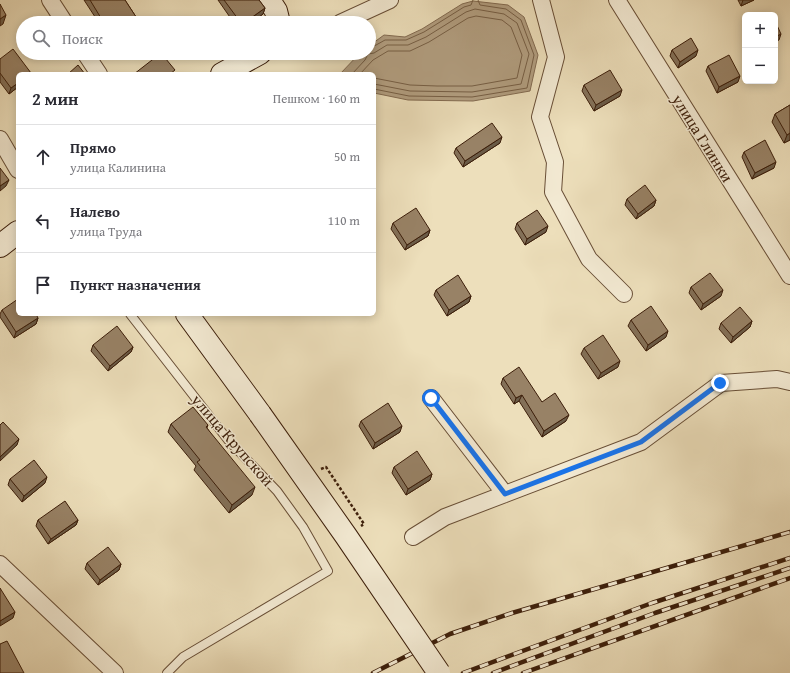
<!DOCTYPE html>
<html lang="ru">
<head>
<meta charset="utf-8">
<style>
	:root { --surface:#fff; --page:#f2f2f3; --text:#2b2b33; --muted:#7c7c81; --line:#e1e1e2 }
	body { margin:0; font-family:"Gentium Book Plus",serif; background:var(--page); color:var(--text) }
	.controls { position:absolute; right:12px; top:12px; display:grid; overflow:hidden; border-radius:6px; box-shadow:0 2px 10px #0003 }
	.controls button { width:36px; height:36px; display:grid; place-items:center; padding:0; border:0; border-bottom:1px solid var(--line); background:var(--surface); color:var(--text); font:20px sans-serif }
	.stop { position:absolute; width:12px; height:12px; margin:-9px; border:3px solid #1a73e8; border-radius:50%; background:#fff }
	.stop.end { background:#1a73e8; border-color:#fff; box-shadow:0 1px 4px #0008 }
	.list { margin:0; padding:0; list-style:none }
	h2 { display:flex; justify-content:space-between; align-items:center; height:52px; margin:0; padding:0 16px; font-size:17px }
	h2 small { font-size:13px; font-weight:400; color:var(--muted) }
	.list li { display:grid; grid-template-columns:26px 1fr auto; gap:12px; align-items:center; box-sizing:border-box; height:64px; padding:0 16px; border-top:1px solid var(--line) }
	.list b { display:block; font-size:15px; white-space:nowrap }
	.list p { margin:0; font-size:13px; white-space:nowrap; color:var(--muted) }
	.list em { font-size:13px; font-style:normal; color:var(--muted) }
	.icon { flex:none; width:22px; height:22px; fill:none; stroke:currentColor; stroke-width:2; stroke-linecap:round; stroke-linejoin:round }
	.map { position:relative; flex:none; width:790px; height:673px; overflow:hidden }
	.search { position:absolute; background:var(--surface); box-shadow:0 2px 10px #0003; left:16px; top:16px; width:360px; height:44px; display:flex; align-items:center; gap:10px; box-sizing:border-box; padding:0 14px; border-radius:22px; color:var(--muted); font-size:15px }
	.panel { position:absolute; background:var(--surface); box-shadow:0 2px 10px #0003; left:16px; top:72px; width:360px; height:244px; border-radius:6px }
	.map>svg:first-child { display:block }
	.water { fill:#b19d7f; stroke:#826a50 }
	.lines { fill:none; stroke-linecap:round; stroke-linejoin:round }
	.shore { stroke:#765e44; stroke-width:1 }
	.lane-casing { stroke:#684e36; stroke-width:10 }
	.street-casing { stroke:#684e36; stroke-width:18 }
	.secondary-casing { stroke:#3c1e0a; stroke-width:24 }
	.path { stroke:#3c1e0a; stroke-width:2.5; stroke-dasharray:3 2; stroke-linecap:butt }
	.lane { stroke:#f3ead3; stroke-width:8 }
	.street { stroke:#f3ead3; stroke-width:16 }
	.secondary { stroke:#f3ead3; stroke-width:22 }
	.rail-casing { stroke:#3c1e0a; stroke-width:4.5 }
	.rail { stroke:#f3ead3; stroke-width:3; stroke-dasharray:9; stroke-linecap:butt }
	.secondary-bridge-casing { stroke:#3c1e0a; stroke-width:24; stroke-linecap:butt }
	.secondary-bridge { stroke:#f3ead3; stroke-width:22 }
	.wall { fill:#837058; stroke:#3c1e0a }
	.shaded-wall { fill:#6a5b47; stroke:#3c1e0a }
	.building { fill:#988266; stroke:#3c1e0a }
	.route { stroke:#1a73e8; stroke-width:5 }
	.labels { text-anchor:middle; dominant-baseline:central; stroke-width:3; stroke-linejoin:round; paint-order:stroke }
	.street-label { font-size:16px; fill:#3c1e0a; stroke:#f3ead3 }
</style>
</head>
<body>
<div class="map">
<svg width="790" height="673" viewBox="0 0 790 673">
	<rect width="100%" height="100%" fill="#eddfbb"/>
	<filter id="stains"><feTurbulence type="fractalNoise" baseFrequency=".005" numOctaves="4"/><feColorMatrix values="0 0 0 0 .2 0 0 0 0 .09 0 0 0 0 .02 0 0 0 .5 -.17"/></filter>
	<radialGradient id="worn" r=".72"><stop offset=".6" stop-color="#630" stop-opacity="0"/><stop offset="1" stop-color="#630" stop-opacity=".3"/></radialGradient>
	<path class="water" d="M 473,1 L 508,5 L 524,17 L 538,55 L 530,91 L 473,101 L 408,100 L 374,93 L 374,74 L 340,74 L 360,53 L 369,53 L 369,46 L 384,35 L 405,37 L 422,29 L 462,4 Z"/>
	<g class="lines">
		<path class="shore" d="M 369,49 L 385,40 L 406,40 L 424,32 L 464,7 L 471,5 L 473,0
			M 352,74 L 365,60 L 368,54 L 374,53 L 387,45 L 408,45 L 426,37 L 466,12 L 475,9 L 504,14 L 517,23 L 529,54 L 521,84 L 472,92 L 410,91 L 374,84
			M 360,74 L 373,60 L 388,51 L 410,51 L 429,42 L 468,18 L 476,16 L 502,20 L 511,27 L 522,55 L 517,78 L 472,86 L 437,86 L 410,85 L 374,78
			M 374,89 L 409,96 L 472,97 L 527,88 L 534,55 L 521,20 L 506,9 L 480,5 L 478,0"/>
		<g class="lane-casing">
			<path id="lane" d="M 130,314 L 228,440 L 277,491 L 303,527 L 328,571 L 183,657 L 167,673"/>
		</g>
		<g class="street-casing">
			<path id="street" d="M 50,0 L 65,23
				M 541,0 L 556,57 L 540,117 L 555,162 L 553,192 L 589,259 L 624,294
				M 617,0 L 790,276
				M 340,23 L 390,0
				M 85,53 L 99,74
				M 0,139 L 18,170
				M 431,398 L 505,494
				M 413,537 L 445,517 L 641,442 L 721,383 L 777,379 L 790,382
				M 0,564 L 115,673"/>
		</g>
		<g class="secondary-casing">
			<path id="secondary" d="M 269,0 L 276,11 L 279,23
				M 222,74 L 260,53
				M 0,246 L 18,232
				M 187,314 L 260,414"/>
		</g>
		<path class="path" d="M 321,469 L 326,467 L 364,524 L 361,526"/>
		<use href="#lane" class="lane"/>
		<use href="#street" class="street"/>
		<use href="#secondary" class="secondary"/>
		<g class="rail-casing">
			<path id="rail" d="M 373,673 L 450,634 L 512,613 L 790,532
				M 463,673 L 652,603 L 790,558
				M 493,673 L 655,613 L 790,568
				M 523,673 L 790,578"/>
		</g>
		<use href="#rail" class="rail"/>
		<g class="secondary-bridge-casing">
			<path id="secondary-bridge" d="M 260,414 L 346,536 L 439,673"/>
		</g>
		<use href="#secondary-bridge" class="secondary-bridge"/>
	</g>
	<path class="wall" d="M 84,0 L 125,0 L 140,23 L 99,23 Z
		M 218,0 L 259,0 L 265,8 L 263,14 L 251,23 L 234,23 Z
		M 738,0 L 754,0 L 741,6 Z
		M 672,50 L 696,56 L 678,68 L 670,56 Z
		M 0,59 L 31,73 L 31,74 L 18,74 L 18,87 L 9,94 L 0,82 Z
		M 708,66 L 738,82 L 717,93 L 706,71 Z
		M 584,85 L 620,96 L 594,111 L 582,91 Z
		M 790,105 L 790,140 L 784,143 L 772,122 L 775,114 Z
		M 500,143 L 463,167 L 454,153 L 456,148 Z
		M 744,152 L 774,168 L 752,179 L 742,157 Z
		M 627,199 L 656,200 L 654,206 L 636,219 L 625,205 Z
		M 393,223 L 430,230 L 428,236 L 405,250 L 391,229 Z
		M 517,223 L 546,232 L 525,245 L 515,229 Z
		M 691,287 L 721,296 L 701,310 L 689,293 Z
		M 436,290 L 471,296 L 469,302 L 447,316 L 434,295 Z
		M 2,310 L 38,318 L 36,324 L 14,338 L 0,317 L 0,314 Z
		M 631,320 L 666,337 L 646,351 L 628,326 Z
		M 752,321 L 750,327 L 731,343 L 719,329 L 721,323 Z
		M 93,345 L 133,347 L 131,352 L 108,371 L 91,351 Z
		M 584,348 L 618,367 L 598,379 L 581,354 Z
		M 503,378 L 542,402 L 566,421 L 542,437 L 519,401 L 514,404 L 501,384 Z
		M 361,421 L 400,432 L 373,449 L 359,426 Z
		M 171,424 L 208,425 L 207,428 L 252,495 L 229,513 L 194,470 L 196,466 L 168,432 Z
		M 394,467 L 432,474 L 430,480 L 406,495 L 392,473 Z
		M 10,479 L 45,483 L 22,502 L 8,485 Z
		M 38,520 L 78,520 L 76,525 L 48,544 L 36,526 Z
		M 87,563 L 121,564 L 119,570 L 98,585 L 85,569 Z"/>
	<path class="shaded-wall" d="M 743,0 L 754,0 L 741,6 Z
		M 265,8 L 263,14 L 251,23 L 244,23 Z
		M 6,15 L 3,24 L 0,26 L 0,19 Z
		M 781,34 L 779,40 L 775,42 L 775,37 Z
		M 698,50 L 696,56 L 678,68 L 680,62 Z
		M 740,76 L 738,82 L 717,93 L 719,87 Z
		M 18,83 L 18,87 L 9,94 L 11,88 Z
		M 622,90 L 620,96 L 594,111 L 596,105 Z
		M 790,133 L 790,140 L 784,143 L 787,135 Z
		M 502,137 L 500,143 L 463,167 L 465,161 Z
		M 776,162 L 774,168 L 752,179 L 755,173 Z
		M 9,180 L 6,186 L 0,191 L 0,186 Z
		M 656,200 L 654,206 L 636,219 L 638,214 Z
		M 548,226 L 546,232 L 525,245 L 527,239 Z
		M 430,230 L 428,236 L 405,250 L 407,245 Z
		M 723,290 L 721,296 L 701,310 L 703,304 Z
		M 471,296 L 469,302 L 447,316 L 449,310 Z
		M 38,318 L 36,324 L 14,338 L 16,332 Z
		M 752,321 L 750,327 L 731,343 L 733,337 Z
		M 668,331 L 666,337 L 646,351 L 648,345 Z
		M 133,347 L 131,352 L 108,371 L 110,366 Z
		M 620,361 L 618,367 L 598,379 L 601,373 Z
		M 522,395 L 519,401 L 514,404 L 516,398 Z
		M 569,415 L 566,421 L 542,437 L 544,431 Z
		M 402,426 L 400,432 L 373,449 L 375,443 Z
		M 19,439 L 17,445 L 0,461 L 0,457 Z
		M 432,474 L 430,480 L 406,495 L 408,489 Z
		M 47,477 L 45,483 L 22,502 L 24,496 Z
		M 255,487 L 252,495 L 229,513 L 232,505 Z
		M 78,520 L 76,525 L 48,544 L 51,539 Z
		M 121,564 L 119,570 L 98,585 L 100,580 Z
		M 15,612 L 13,618 L 0,626 L 0,621 Z"/>
	<path class="building" d="M 90,0 L 125,0 L 140,23 L 104,23 Z
		M 224,0 L 259,0 L 265,8 L 244,23 L 241,23 Z
		M 0,4 L 6,15 L 0,19 Z
		M 775,21 L 781,34 L 775,37 Z
		M 691,38 L 698,50 L 680,62 L 672,50 Z
		M 13,49 L 31,73 L 30,74 L 18,74 L 18,83 L 11,88 L 0,73 L 0,59 Z
		M 161,53 L 175,70 L 170,74 L 134,74 Z
		M 729,55 L 740,76 L 719,87 L 708,66 Z
		M 78,65 L 85,74 L 68,74 Z
		M 610,70 L 622,90 L 596,105 L 584,85 Z
		M 790,105 L 790,133 L 787,135 L 775,114 Z
		M 492,123 L 502,137 L 465,161 L 456,148 Z
		M 765,140 L 776,162 L 755,173 L 744,152 Z
		M 0,168 L 9,180 L 0,186 Z
		M 645,185 L 656,200 L 638,214 L 627,199 Z
		M 416,208 L 430,230 L 407,245 L 393,223 Z
		M 537,210 L 548,226 L 527,239 L 517,223 Z
		M 710,273 L 723,290 L 703,304 L 691,287 Z
		M 458,275 L 471,296 L 449,310 L 436,290 Z
		M 18,299 L 18,314 L 36,314 L 38,318 L 16,332 L 2,310 Z
		M 651,306 L 668,331 L 648,345 L 631,320 Z
		M 740,307 L 752,321 L 733,337 L 721,323 Z
		M 117,326 L 133,347 L 110,366 L 93,345 Z
		M 603,335 L 620,361 L 601,373 L 584,348 Z
		M 519,367 L 542,402 L 555,393 L 569,415 L 544,431 L 522,395 L 516,398 L 503,378 Z
		M 388,403 L 402,426 L 375,443 L 361,421 Z
		M 193,407 L 208,425 L 206,427 L 255,487 L 232,505 L 197,462 L 200,460 L 171,424 Z
		M 3,422 L 19,439 L 0,457 L 0,425 Z
		M 417,451 L 432,474 L 408,489 L 394,467 Z
		M 34,460 L 47,477 L 24,496 L 10,479 Z
		M 65,501 L 78,520 L 51,539 L 38,520 Z
		M 108,547 L 121,564 L 100,580 L 87,563 Z
		M 0,588 L 15,612 L 0,621 Z
		M 7,641 L 24,673 L 0,673 L 0,644 Z"/>
	<g class="lines">
		<path class="route" d="M 431,398 L 505,494 L 641,442 L 720,383"/>
	</g>
	<g class="labels">
		<g class="street-label">
			<text transform="translate(703 138) rotate(58)">улица Глинки</text>
			<text transform="translate(233 440) rotate(49)">улица Крупской</text>
		</g>
	</g>
	<rect width="100%" height="100%" filter="url(#stains)"/>
	<rect width="100%" height="100%" fill="url(#worn)"/>
</svg>
<div class="controls">
<button>+</button>
<button>−</button>
</div>
<div class="stop" style="left:431px;top:398px"></div>
<div class="stop end" style="left:720px;top:383px"></div>
<div class="search"><svg class="icon" aria-label="search" viewBox="0 0 24 24"><circle cx="10" cy="10" r="6"/><path d="M15 15l6 6"/></svg>Поиск</div>
<section class="panel">
<h2>2 мин<small>Пешком · 160 m</small></h2>
<ul class="list">
<li><svg class="icon" aria-label="ahead" viewBox="0 0 24 24"><path d="M12 20V5M6 11l6-6 6 6"/></svg><div><b>Прямо</b><p>улица Калинина</p></div><em>50 m</em></li>
<li><svg class="icon" aria-label="left" viewBox="0 0 24 24"><path d="M17 20v-9H6M10 6l-5 5 5 5"/></svg><div><b>Налево</b><p>улица Труда</p></div><em>110 m</em></li>
<li><svg class="icon" aria-label="arrive" viewBox="0 0 24 24"><path d="M6 21V4h12l-3 4 3 4H6"/></svg><div><b>Пункт назначения</b></div></li>
</ul>
</section>
</div>
</body>
</html>
